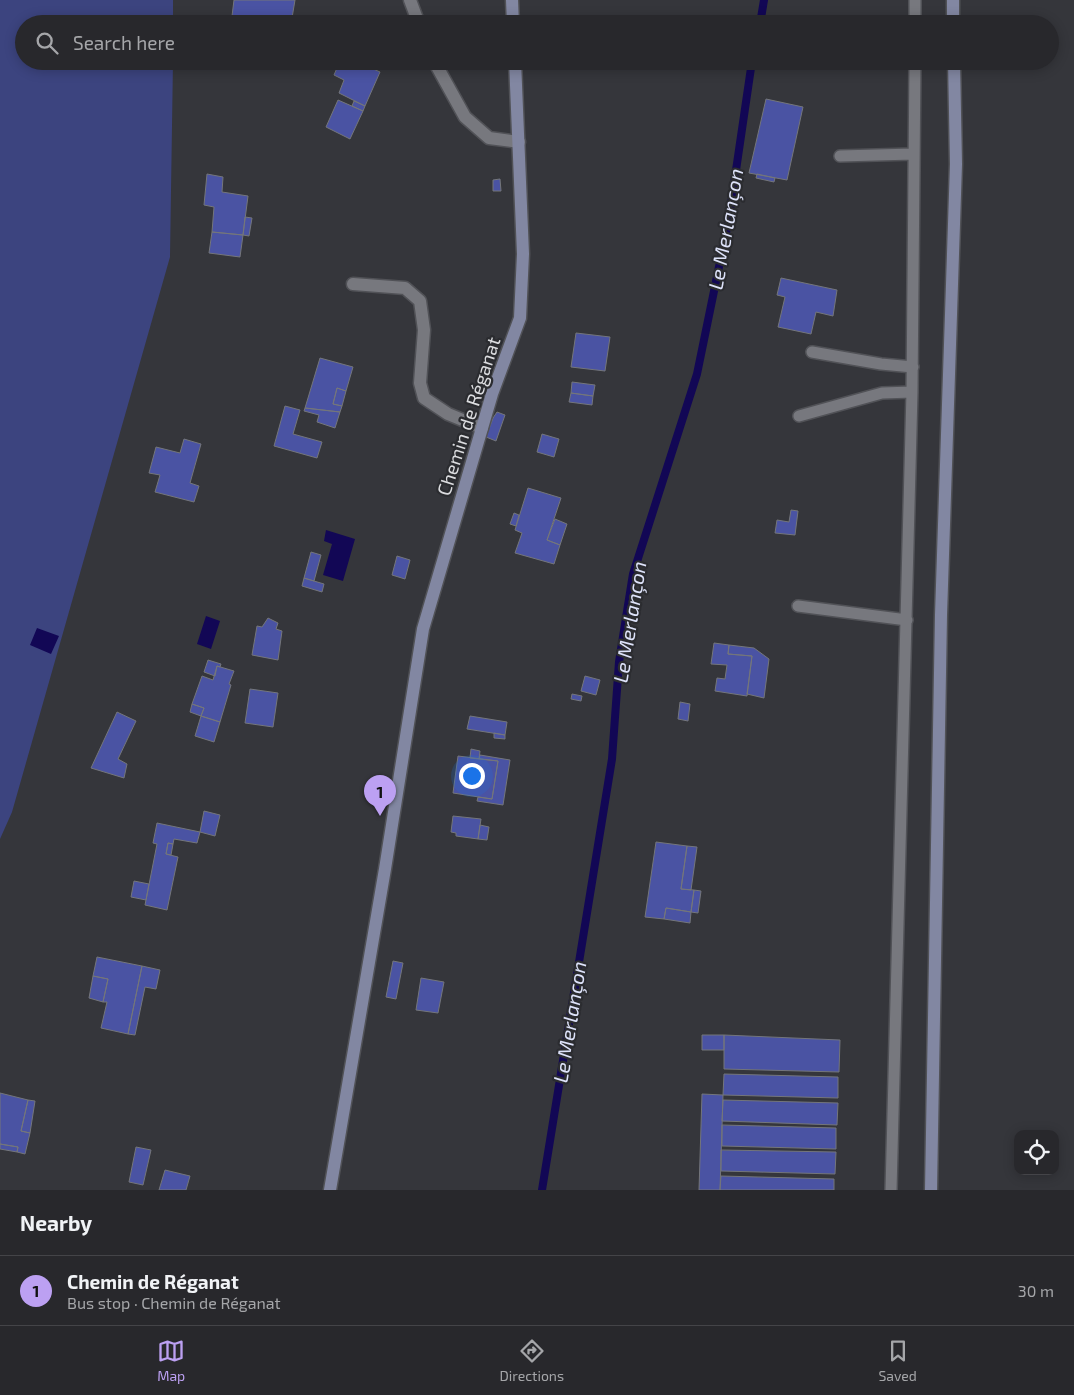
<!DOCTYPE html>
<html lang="en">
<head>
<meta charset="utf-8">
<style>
	:root { --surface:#28282c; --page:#303034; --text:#f1f3f6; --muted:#a5a6a9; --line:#444448; --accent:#bca0f2 }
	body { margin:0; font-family:"Exo 2",sans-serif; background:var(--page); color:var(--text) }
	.controls { position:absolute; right:15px; bottom:15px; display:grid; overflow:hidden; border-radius:10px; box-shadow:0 2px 12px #0003 }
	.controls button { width:45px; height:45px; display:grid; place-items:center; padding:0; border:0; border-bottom:1px solid var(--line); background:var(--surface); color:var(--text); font:25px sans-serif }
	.you { position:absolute; left:471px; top:775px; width:18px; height:18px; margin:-12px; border:4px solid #fff; border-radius:50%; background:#1a73e8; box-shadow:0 0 0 8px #1a73e833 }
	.badge { display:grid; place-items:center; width:32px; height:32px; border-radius:50%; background:var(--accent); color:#111; font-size:16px; font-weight:700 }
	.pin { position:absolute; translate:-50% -41px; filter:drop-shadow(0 1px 2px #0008) }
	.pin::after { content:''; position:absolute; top:26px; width:18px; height:15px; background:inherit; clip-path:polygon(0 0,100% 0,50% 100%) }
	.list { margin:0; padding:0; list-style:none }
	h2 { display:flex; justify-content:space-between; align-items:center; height:65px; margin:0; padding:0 20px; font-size:21px }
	h2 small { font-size:16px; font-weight:400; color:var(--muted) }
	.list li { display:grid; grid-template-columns:32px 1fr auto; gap:15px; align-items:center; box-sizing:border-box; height:70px; padding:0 20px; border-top:1px solid var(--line) }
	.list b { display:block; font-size:19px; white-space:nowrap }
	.list p { margin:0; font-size:16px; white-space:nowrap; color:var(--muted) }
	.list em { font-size:16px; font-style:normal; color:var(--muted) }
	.icon { flex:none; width:28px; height:28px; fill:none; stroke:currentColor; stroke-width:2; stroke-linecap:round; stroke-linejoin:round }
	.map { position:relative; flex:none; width:1074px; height:1190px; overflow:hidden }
	.search { position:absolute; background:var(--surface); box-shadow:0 2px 12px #0003; left:15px; right:15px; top:15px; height:55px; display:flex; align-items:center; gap:12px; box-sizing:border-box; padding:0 18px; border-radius:28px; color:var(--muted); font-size:19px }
	.sheet { height:135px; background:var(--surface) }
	nav { display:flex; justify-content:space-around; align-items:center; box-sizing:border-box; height:70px; border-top:1px solid var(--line); background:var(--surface); font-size:14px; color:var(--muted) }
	nav a { display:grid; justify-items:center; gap:2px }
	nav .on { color:var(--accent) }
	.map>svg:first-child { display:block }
	.green { fill:#3c447f }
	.water { fill:#120755 }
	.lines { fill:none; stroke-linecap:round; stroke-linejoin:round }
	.stream { stroke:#120755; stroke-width:8 }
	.building { fill:#4a53a3; stroke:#74767b }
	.lane-casing { stroke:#515257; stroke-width:14 }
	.street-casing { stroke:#515257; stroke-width:15 }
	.secondary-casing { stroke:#515257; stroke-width:15 }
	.lane { stroke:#77787e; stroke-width:11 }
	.street { stroke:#77787e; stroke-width:12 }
	.secondary { stroke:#8287a2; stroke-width:12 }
	.labels { text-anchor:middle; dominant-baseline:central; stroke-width:4.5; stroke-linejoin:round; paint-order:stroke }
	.street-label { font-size:19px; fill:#dbdcdf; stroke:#2b2c30 }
	.water-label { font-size:20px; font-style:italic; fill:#dee3fa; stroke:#2b2c30 }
</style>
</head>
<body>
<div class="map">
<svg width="1074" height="1190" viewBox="0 0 1074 1190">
	<rect width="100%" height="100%" fill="#35363b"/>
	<path class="green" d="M 0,0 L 173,0 L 173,24 L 24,24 L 24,61 L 173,61 L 170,257 L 12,812 L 0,839 Z"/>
	<path class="water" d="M 326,530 L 355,539 L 343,581 L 323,575 L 332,544 L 324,541 Z
		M 206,616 L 220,621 L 211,649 L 197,644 Z
		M 37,628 L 59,636 L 51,654 L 30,645 Z"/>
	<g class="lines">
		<path class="stream" d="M 760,24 L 764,0
			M 542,1190 L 612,759 L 619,662 L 633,574 L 697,374 L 729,218 L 752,61"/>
	</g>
	<path class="building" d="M 234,0 L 295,0 L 291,24 L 231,24 Z
		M 340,61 L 361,61 L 360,63 L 380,72 L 365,106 L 339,93 L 344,80 L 334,75 Z
		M 766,99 L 803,107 L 787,180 L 749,173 Z
		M 338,100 L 363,111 L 350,139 L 326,127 Z
		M 354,101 L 365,106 L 363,111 L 352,106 Z
		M 207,174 L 223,177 L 222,192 L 248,196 L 243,235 L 212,232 L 214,207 L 204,205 Z
		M 757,174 L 775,178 L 774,182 L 756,178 Z
		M 500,179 L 501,191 L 493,191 L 493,180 Z
		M 245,217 L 252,218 L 249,236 L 243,235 Z
		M 212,232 L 243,235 L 240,257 L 209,253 Z
		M 781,278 L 837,290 L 833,316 L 816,312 L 811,334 L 778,327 L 785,297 L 777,295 Z
		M 576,333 L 610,337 L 605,371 L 571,367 Z
		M 320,358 L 353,367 L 346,391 L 337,388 L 333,404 L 342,406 L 340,412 L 305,408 Z
		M 572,382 L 595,385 L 593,396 L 571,393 Z
		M 337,388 L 346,391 L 342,406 L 333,404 Z
		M 571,393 L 593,396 L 592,405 L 569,402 Z
		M 285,406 L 300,410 L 293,434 L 322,442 L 317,458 L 274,446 Z
		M 305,408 L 340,412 L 335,428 L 317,422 L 319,415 L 304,411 Z
		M 497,412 L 505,415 L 496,441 L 486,437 L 493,418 Z
		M 542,434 L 559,439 L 554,457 L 537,452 Z
		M 184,439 L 201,444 L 190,483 L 199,486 L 194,502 L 155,492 L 160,475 L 149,473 L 156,447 L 180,453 Z
		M 528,488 L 561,498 L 547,540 L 560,545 L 554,564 L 515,553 L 522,533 L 515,530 Z
		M 791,510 L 798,511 L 795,535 L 775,533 L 777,520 L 789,522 Z
		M 514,513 L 519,515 L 516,526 L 510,524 Z
		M 555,519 L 567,524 L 560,545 L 547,540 Z
		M 311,552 L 321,555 L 314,581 L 304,578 Z
		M 397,556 L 410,560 L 405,579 L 392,575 Z
		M 304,578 L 324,584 L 322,592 L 302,586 Z
		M 268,618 L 278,623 L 276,629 L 282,631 L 278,660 L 252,655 L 257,626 L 262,627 Z
		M 714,643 L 729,645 L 728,654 L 752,656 L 747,696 L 715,691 L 717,678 L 725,679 L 727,665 L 711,664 Z
		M 729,645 L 754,648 L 769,659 L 764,698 L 747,694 L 752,656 L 728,654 Z
		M 208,660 L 221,664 L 220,667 L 217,666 L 215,676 L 204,672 Z
		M 217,666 L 234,671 L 229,684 L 231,685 L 220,722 L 201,716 L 204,708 L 192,704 L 202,676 L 213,680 Z
		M 585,676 L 600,680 L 596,695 L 581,691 Z
		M 250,689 L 278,693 L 273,727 L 245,723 Z
		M 572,694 L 582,696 L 581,701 L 571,699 Z
		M 680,702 L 690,704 L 688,721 L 678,719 Z
		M 192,704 L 204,708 L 201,716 L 190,712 Z
		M 117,712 L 136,721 L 118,759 L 127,764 L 124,778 L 91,768 Z
		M 201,716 L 220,722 L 214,742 L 195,736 Z
		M 470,716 L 507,722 L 505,735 L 467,729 Z
		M 494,733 L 505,735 L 505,739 L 494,738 Z
		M 471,749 L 480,751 L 479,759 L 470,758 Z
		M 480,755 L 510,760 L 503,805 L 477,801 L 478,797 L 492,799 L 498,761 L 479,759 Z
		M 458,756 L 498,761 L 492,799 L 453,793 Z
		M 204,811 L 220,815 L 215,836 L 200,832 Z
		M 453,816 L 481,819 L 478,839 L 456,836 L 456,833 L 451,832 Z
		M 157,823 L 200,832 L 197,843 L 174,839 L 173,844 L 168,843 L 166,854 L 178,857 L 167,910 L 145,905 L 157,844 L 153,843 Z
		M 480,825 L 489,827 L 487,840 L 478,839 Z
		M 656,842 L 687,846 L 681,889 L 694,890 L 691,912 L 666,908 L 664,919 L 645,917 Z
		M 168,843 L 173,844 L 171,855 L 166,854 Z
		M 687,846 L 697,847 L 691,890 L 681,889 Z
		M 134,881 L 149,884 L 146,900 L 131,897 Z
		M 694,890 L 701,891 L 698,913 L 691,912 Z
		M 666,908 L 691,912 L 690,923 L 664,919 Z
		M 97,957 L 142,966 L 128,1034 L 101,1028 L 107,1002 L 103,1002 L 108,979 L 93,976 Z
		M 393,961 L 403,963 L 396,999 L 386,997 Z
		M 142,966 L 160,970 L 156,989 L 145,987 L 135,1035 L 128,1034 Z
		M 93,976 L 108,979 L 103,1002 L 89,998 Z
		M 421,978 L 444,982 L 438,1013 L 416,1010 Z
		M 702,1035 L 724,1035 L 724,1050 L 702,1050 Z
		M 724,1035 L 840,1040 L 839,1072 L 724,1069 Z
		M 724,1074 L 838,1077 L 838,1098 L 723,1095 Z
		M 0,1093 L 28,1100 L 21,1131 L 30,1133 L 25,1154 L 17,1152 L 18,1147 L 0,1144 Z
		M 702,1094 L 723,1095 L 720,1190 L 699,1190 Z
		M 28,1100 L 35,1101 L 30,1133 L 21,1131 Z
		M 723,1100 L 838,1103 L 837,1125 L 722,1121 Z
		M 722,1125 L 836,1128 L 836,1149 L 722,1146 Z
		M 0,1144 L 18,1147 L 17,1152 L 0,1149 Z
		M 136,1147 L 151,1150 L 143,1185 L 129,1182 Z
		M 721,1150 L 836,1152 L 835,1174 L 721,1171 Z
		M 165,1170 L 190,1176 L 186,1190 L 159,1190 Z
		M 721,1176 L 834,1179 L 834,1190 L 720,1190 Z"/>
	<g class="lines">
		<g class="lane-casing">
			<path id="lane" d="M 915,0 L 915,24
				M 840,156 L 913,154
				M 812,352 L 881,364 L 913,367
				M 799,416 L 882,393 L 912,392
				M 798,606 L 907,620
				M 891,1190 L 912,392 L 915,61"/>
		</g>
		<g class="street-casing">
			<path id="street" d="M 410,0 L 419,24
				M 434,61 L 465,117 L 489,138 L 519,142
				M 353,284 L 405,288 L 420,301 L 424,330 L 420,383 L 424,398 L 448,414 L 482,428"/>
		</g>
		<g class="secondary-casing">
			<path id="secondary" d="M 512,0 L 513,24
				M 953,0 L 953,24
				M 330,1190 L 385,869 L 423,629 L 492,394 L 520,318 L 523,254 L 515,61
				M 931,1190 L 941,615 L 956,164 L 954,61"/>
		</g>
		<use href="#lane" class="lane"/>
		<use href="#street" class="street"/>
		<use href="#secondary" class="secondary"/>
	</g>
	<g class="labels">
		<g class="street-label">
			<text transform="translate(468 416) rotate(-72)">Chemin de Réganat</text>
		</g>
		<g class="water-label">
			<text transform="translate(725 229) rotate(-80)">Le Merlançon</text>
			<text transform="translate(629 622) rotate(-81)">Le Merlançon</text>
			<text transform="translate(569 1022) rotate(-81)">Le Merlançon</text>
		</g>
	</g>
</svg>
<div class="controls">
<button><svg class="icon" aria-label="locate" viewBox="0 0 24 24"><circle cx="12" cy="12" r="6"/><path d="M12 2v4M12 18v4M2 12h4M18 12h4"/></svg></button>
</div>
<div class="you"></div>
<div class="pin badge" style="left:380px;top:816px">1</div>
<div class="search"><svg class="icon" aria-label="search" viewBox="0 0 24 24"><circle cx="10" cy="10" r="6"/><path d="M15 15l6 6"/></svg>Search here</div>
</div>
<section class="sheet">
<h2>Nearby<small></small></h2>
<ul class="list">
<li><span class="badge">1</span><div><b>Chemin de Réganat</b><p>Bus stop · Chemin de Réganat</p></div><em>30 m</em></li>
</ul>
</section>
<nav>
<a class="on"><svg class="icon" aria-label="map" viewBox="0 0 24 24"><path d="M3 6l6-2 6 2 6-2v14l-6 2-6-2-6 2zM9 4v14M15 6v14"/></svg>Map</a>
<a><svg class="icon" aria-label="directions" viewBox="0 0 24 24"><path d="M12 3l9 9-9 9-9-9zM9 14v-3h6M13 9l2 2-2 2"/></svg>Directions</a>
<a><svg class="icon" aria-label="saved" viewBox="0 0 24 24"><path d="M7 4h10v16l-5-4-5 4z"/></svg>Saved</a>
</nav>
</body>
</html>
